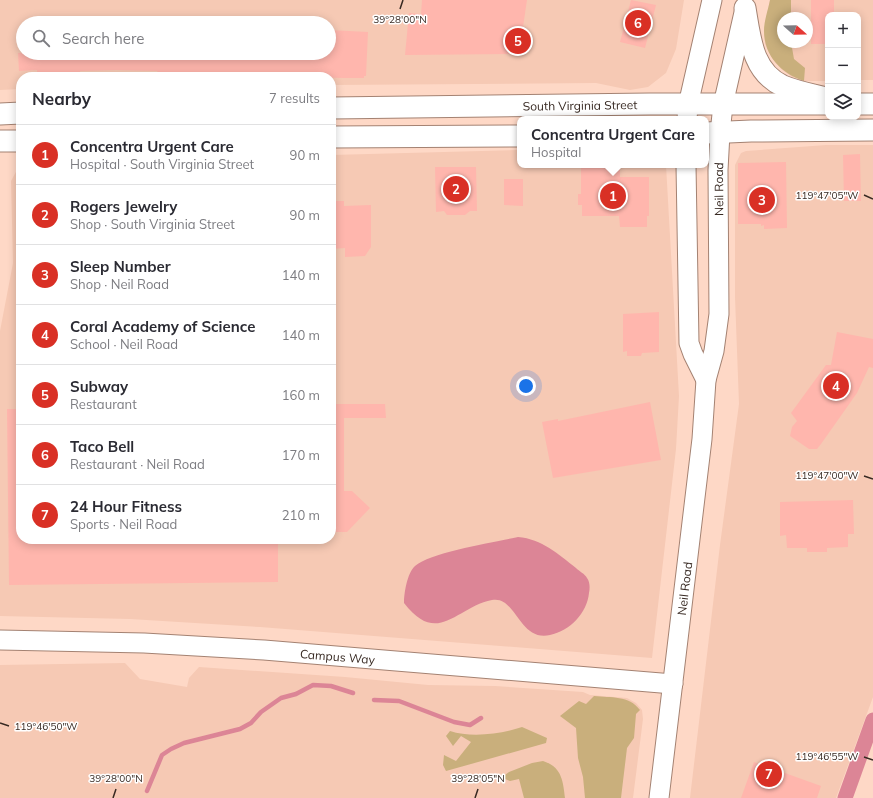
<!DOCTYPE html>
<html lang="en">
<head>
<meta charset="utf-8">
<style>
	:root { --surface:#fff; --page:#f2f2f3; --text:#2b2b33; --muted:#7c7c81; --line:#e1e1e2; --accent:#d93025 }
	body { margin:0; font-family:Mulish,sans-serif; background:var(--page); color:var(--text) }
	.controls { position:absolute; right:12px; top:12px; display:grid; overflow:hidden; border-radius:8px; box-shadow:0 2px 10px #0003 }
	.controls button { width:36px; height:36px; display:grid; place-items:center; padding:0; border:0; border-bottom:1px solid var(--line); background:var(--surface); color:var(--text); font:20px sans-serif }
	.compass { position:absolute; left:777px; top:12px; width:36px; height:36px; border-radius:50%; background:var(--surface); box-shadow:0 2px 10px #0003; rotate:110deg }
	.you { position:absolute; left:526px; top:386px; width:14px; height:14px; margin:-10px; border:3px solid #fff; border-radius:50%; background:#1a73e8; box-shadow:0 0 0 6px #1a73e833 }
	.badge { display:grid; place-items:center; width:26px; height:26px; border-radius:50%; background:var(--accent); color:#fff; font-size:13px; font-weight:700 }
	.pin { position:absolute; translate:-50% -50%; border:2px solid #fff; box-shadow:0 1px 4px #0006 }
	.popup { position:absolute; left:517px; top:116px; width:192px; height:52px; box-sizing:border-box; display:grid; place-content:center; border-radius:8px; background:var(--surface); filter:drop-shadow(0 1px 3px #0005); font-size:13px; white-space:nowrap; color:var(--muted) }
	.popup b { font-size:15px; color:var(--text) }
	.popup::after { content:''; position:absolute; left:50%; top:100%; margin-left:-8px; border:8px solid transparent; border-top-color:var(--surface) }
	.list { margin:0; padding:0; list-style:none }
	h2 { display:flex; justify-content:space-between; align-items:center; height:52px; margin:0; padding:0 16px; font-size:17px }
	h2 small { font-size:13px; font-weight:400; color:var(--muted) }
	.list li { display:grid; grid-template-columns:26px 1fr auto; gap:12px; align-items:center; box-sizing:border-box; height:60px; padding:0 16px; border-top:1px solid var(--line) }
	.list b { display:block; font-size:15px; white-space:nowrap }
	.list p { margin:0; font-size:13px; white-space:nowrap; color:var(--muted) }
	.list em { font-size:13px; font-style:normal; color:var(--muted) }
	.icon { flex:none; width:22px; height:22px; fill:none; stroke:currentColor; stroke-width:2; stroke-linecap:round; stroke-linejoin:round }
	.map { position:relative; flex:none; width:873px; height:798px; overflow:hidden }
	.search { position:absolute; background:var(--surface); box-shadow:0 2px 10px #0003; left:16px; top:16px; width:320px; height:44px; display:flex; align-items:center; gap:10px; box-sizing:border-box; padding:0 14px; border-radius:22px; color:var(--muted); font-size:15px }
	.panel { position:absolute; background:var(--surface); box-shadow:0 2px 10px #0003; left:16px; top:72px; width:320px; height:472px; border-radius:16px }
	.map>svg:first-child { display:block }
	.built { fill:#f6c9b4; fill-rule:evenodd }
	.green { fill:#c9af7c }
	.water { fill:#dc8596 }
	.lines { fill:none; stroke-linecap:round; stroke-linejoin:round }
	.stream { stroke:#dc8596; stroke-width:4.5 }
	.canal { stroke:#dc8596; stroke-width:15 }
	.building { fill:#ffb6ad }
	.secondary-casing { stroke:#a48272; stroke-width:21 }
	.primary-casing { stroke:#a48272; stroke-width:23 }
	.secondary { stroke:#fff; stroke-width:19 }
	.primary { stroke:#fff; stroke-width:21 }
	.ticks { fill:none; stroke:#372922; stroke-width:1.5 }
	.labels { text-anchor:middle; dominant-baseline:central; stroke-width:3; stroke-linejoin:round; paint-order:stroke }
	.street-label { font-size:12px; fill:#372922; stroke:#fff }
	.ticks-label { font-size:10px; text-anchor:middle; fill:#372922; stroke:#fff; stroke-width:3; stroke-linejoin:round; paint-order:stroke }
</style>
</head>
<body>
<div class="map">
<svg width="873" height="798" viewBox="0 0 873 798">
	<rect width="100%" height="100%" fill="#fed8c6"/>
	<path class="built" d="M 0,0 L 684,0 L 676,49 L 666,73 L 648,87 L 630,90 L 596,83 L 331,85 L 331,77 L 21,77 L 21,89 L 0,90 ZM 23,23 L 329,23 L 329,53 L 23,53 Z
		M 770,0 L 873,0 L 873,80 L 858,80 L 858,15 L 828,15 L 828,81 L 804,81 L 792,77 L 781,69 L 772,58 L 765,44 L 764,30 ZM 783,18 L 807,18 L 807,42 L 783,42 Z
		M 826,145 L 873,145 L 873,697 L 836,798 L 690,798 L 720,545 L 739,404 L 735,297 L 735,165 L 741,153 L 746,151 Z
		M 520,150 L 520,165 L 666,165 L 679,396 L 676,449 L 652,658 L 260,627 L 130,619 L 0,616 L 0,331 L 13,263 L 11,181 L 17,170 L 21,168 L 21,539 L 331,539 L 331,155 Z
		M 125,663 L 140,679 L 187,687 L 189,678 L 199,667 L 345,677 L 428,685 L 495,686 L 583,692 L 590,695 L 627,698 L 636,703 L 642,710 L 643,719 L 633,798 L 0,798 L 0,665 Z"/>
	<path class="green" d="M 770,0 L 791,0 L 791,18 L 783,18 L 783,42 L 791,42 L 794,59 L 805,68 L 804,81 C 782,74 764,56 764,31 C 764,21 768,10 770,0 Z
		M 594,696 C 611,698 629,695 640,710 L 636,714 L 634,738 L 627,748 L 621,798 L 585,798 L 583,777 L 578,758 L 576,728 L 560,716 L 579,701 L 586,704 Z
		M 522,727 L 547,738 L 546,743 L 446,771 L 443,765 L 444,755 L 456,761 L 471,742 L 461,736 L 453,746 L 446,736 L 450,731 C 471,738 502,734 522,727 Z
		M 543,761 C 562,767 563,781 565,798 L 524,798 L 519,779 L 510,781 L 505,779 L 505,775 L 509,772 L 532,763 Z"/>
	<path class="water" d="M 518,537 C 542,539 558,554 576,568 C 579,571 585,574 587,578 C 590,582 590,588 589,593 C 587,613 570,631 550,635 C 519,642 516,595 492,600 C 456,607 438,647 404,603 C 404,594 407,573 415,566 C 431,552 495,542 518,537 Z"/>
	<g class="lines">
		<path class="stream" d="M 374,700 L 399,701 L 454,722 L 470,725 L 481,718
			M 147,791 L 162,755 L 171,749 L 184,743 L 240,729 L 251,723 L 261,712 L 281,698 L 296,694 L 313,685 L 331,686 L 353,693"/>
		<path class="canal" d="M 845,798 L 873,720"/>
	</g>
	<path class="building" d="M 422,0 L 527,0 L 523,27 L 526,28 L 523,54 L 405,55 L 409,13 L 421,14 Z
		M 631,0 L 656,5 L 645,48 L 620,42 Z
		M 811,0 L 834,0 L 834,15 L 828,15 L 828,44 L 811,44 Z
		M 329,30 L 368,32 L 366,76 L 364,76 L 364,78 L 344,78 L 309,77 L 309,74 L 263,73 L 264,76 L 233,76 L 233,73 L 212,72 L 170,72 L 170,75 L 159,75 L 157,71 L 116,70 L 80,71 L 81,74 L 37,75 L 37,70 L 19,71 L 18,53 L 329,53 Z
		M 860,154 L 861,201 L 844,201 L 843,155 Z
		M 786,162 L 787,228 L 764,229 L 764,225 L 761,226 L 761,224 L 738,224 L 738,163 Z
		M 581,166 L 620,166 L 620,177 L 649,177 L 649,216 L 647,216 L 647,227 L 620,227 L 619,216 L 582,216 L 582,205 L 578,205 L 578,194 L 581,194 Z
		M 435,167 L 476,167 L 477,211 L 470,211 L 465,215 L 447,215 L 444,211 L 436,212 Z
		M 504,179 L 523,179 L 523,206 L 504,205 Z
		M 331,201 L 344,201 L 344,206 L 371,205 L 371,247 L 365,256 L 345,257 L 345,248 L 331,249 Z
		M 659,312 L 659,352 L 642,353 L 641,356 L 627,356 L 627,351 L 623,352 L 623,314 Z
		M 837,332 L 873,339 L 873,368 L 869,367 L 857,393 L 821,444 L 817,449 L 809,449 L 790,436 L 792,427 L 797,421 L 791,413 L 826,365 L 831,365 Z
		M 650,402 L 661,460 L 553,478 L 542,422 L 558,419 L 558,421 Z
		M 331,404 L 385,404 L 386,418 L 344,418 L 344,491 L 352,491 L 370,508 L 347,532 L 331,532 Z
		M 7,409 L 21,409 L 21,539 L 278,539 L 278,582 L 9,585 Z
		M 853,500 L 854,534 L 848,534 L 848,547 L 827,548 L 827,552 L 807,552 L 807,548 L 787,548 L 786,535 L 780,536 L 780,502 Z
		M 754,762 L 821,786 L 817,798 L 741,798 Z"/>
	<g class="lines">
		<g class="secondary-casing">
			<g id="secondary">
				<path d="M 687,119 L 688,105 L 712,0"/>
				<path d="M 686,165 L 689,343 L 693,354 L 706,380"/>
				<path id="s1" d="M 0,640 L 144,643 L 264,650 L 673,684"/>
				<path id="s2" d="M 659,798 L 702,439 L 706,380 L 714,351 L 719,314 L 718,170 L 720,133 L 723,105 L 745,8"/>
			</g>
		</g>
		<g class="primary-casing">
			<g id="primary">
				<path d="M 745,8 C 750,37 752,72 783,86 C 795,91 809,94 822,97"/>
				<path d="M 858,104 L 873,104"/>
				<path id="s3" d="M 331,108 L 650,104 L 828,104"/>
				<path d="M 0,114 L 21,113"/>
				<path d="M 706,133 L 751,131 L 873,130"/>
				<path d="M 331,137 L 520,136"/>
				<path d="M 0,141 L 21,141"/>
			</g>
		</g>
		<use href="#secondary" class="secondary"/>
		<use href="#primary" class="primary"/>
	</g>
	<path class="ticks" d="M 400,9 L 403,0M 864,195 L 873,199M 864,476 L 873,479M 0,723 L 9,726M 864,757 L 873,760M 113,798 L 116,789M 475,798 L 478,789"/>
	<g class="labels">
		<g class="street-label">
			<text stroke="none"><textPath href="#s3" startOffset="249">South Virginia Street</textPath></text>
			<text stroke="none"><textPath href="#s2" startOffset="613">Neil Road</textPath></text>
			<text stroke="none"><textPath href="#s2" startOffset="211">Neil Road</textPath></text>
			<text stroke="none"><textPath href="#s1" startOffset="338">Campus Way</textPath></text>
		</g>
	</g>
	<g class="ticks-label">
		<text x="400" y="23">39°28'00"N</text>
		<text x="827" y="199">119°47'05"W</text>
		<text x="827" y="479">119°47'00"W</text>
		<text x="46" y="730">119°46'50"W</text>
		<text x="827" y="760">119°46'55"W</text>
		<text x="116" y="782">39°28'00"N</text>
		<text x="478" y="782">39°28'05"N</text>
	</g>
</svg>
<div class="controls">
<button>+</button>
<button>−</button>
<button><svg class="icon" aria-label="layers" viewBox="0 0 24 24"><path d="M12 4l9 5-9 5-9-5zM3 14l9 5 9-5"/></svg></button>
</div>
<svg class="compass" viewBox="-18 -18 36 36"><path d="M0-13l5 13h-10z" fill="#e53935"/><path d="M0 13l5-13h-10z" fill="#7c7c81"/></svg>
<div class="you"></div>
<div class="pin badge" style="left:613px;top:196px">1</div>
<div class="popup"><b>Concentra Urgent Care</b>Hospital</div>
<div class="pin badge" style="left:456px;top:189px">2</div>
<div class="pin badge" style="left:762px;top:200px">3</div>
<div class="pin badge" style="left:836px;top:386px">4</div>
<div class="pin badge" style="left:518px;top:41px">5</div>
<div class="pin badge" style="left:638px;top:23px">6</div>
<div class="pin badge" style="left:769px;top:774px">7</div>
<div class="search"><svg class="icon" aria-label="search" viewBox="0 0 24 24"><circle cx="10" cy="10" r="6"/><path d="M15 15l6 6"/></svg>Search here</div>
<section class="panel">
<h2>Nearby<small>7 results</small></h2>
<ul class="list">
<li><span class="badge">1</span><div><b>Concentra Urgent Care</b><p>Hospital · South Virginia Street</p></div><em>90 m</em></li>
<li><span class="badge">2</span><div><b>Rogers Jewelry</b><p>Shop · South Virginia Street</p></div><em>90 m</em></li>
<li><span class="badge">3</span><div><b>Sleep Number</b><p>Shop · Neil Road</p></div><em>140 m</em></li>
<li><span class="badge">4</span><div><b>Coral Academy of Science</b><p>School · Neil Road</p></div><em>140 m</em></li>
<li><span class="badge">5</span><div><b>Subway</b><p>Restaurant</p></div><em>160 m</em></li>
<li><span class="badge">6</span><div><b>Taco Bell</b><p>Restaurant · Neil Road</p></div><em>170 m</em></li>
<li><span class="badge">7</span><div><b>24 Hour Fitness</b><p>Sports · Neil Road</p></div><em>210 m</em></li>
</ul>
</section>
</div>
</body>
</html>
